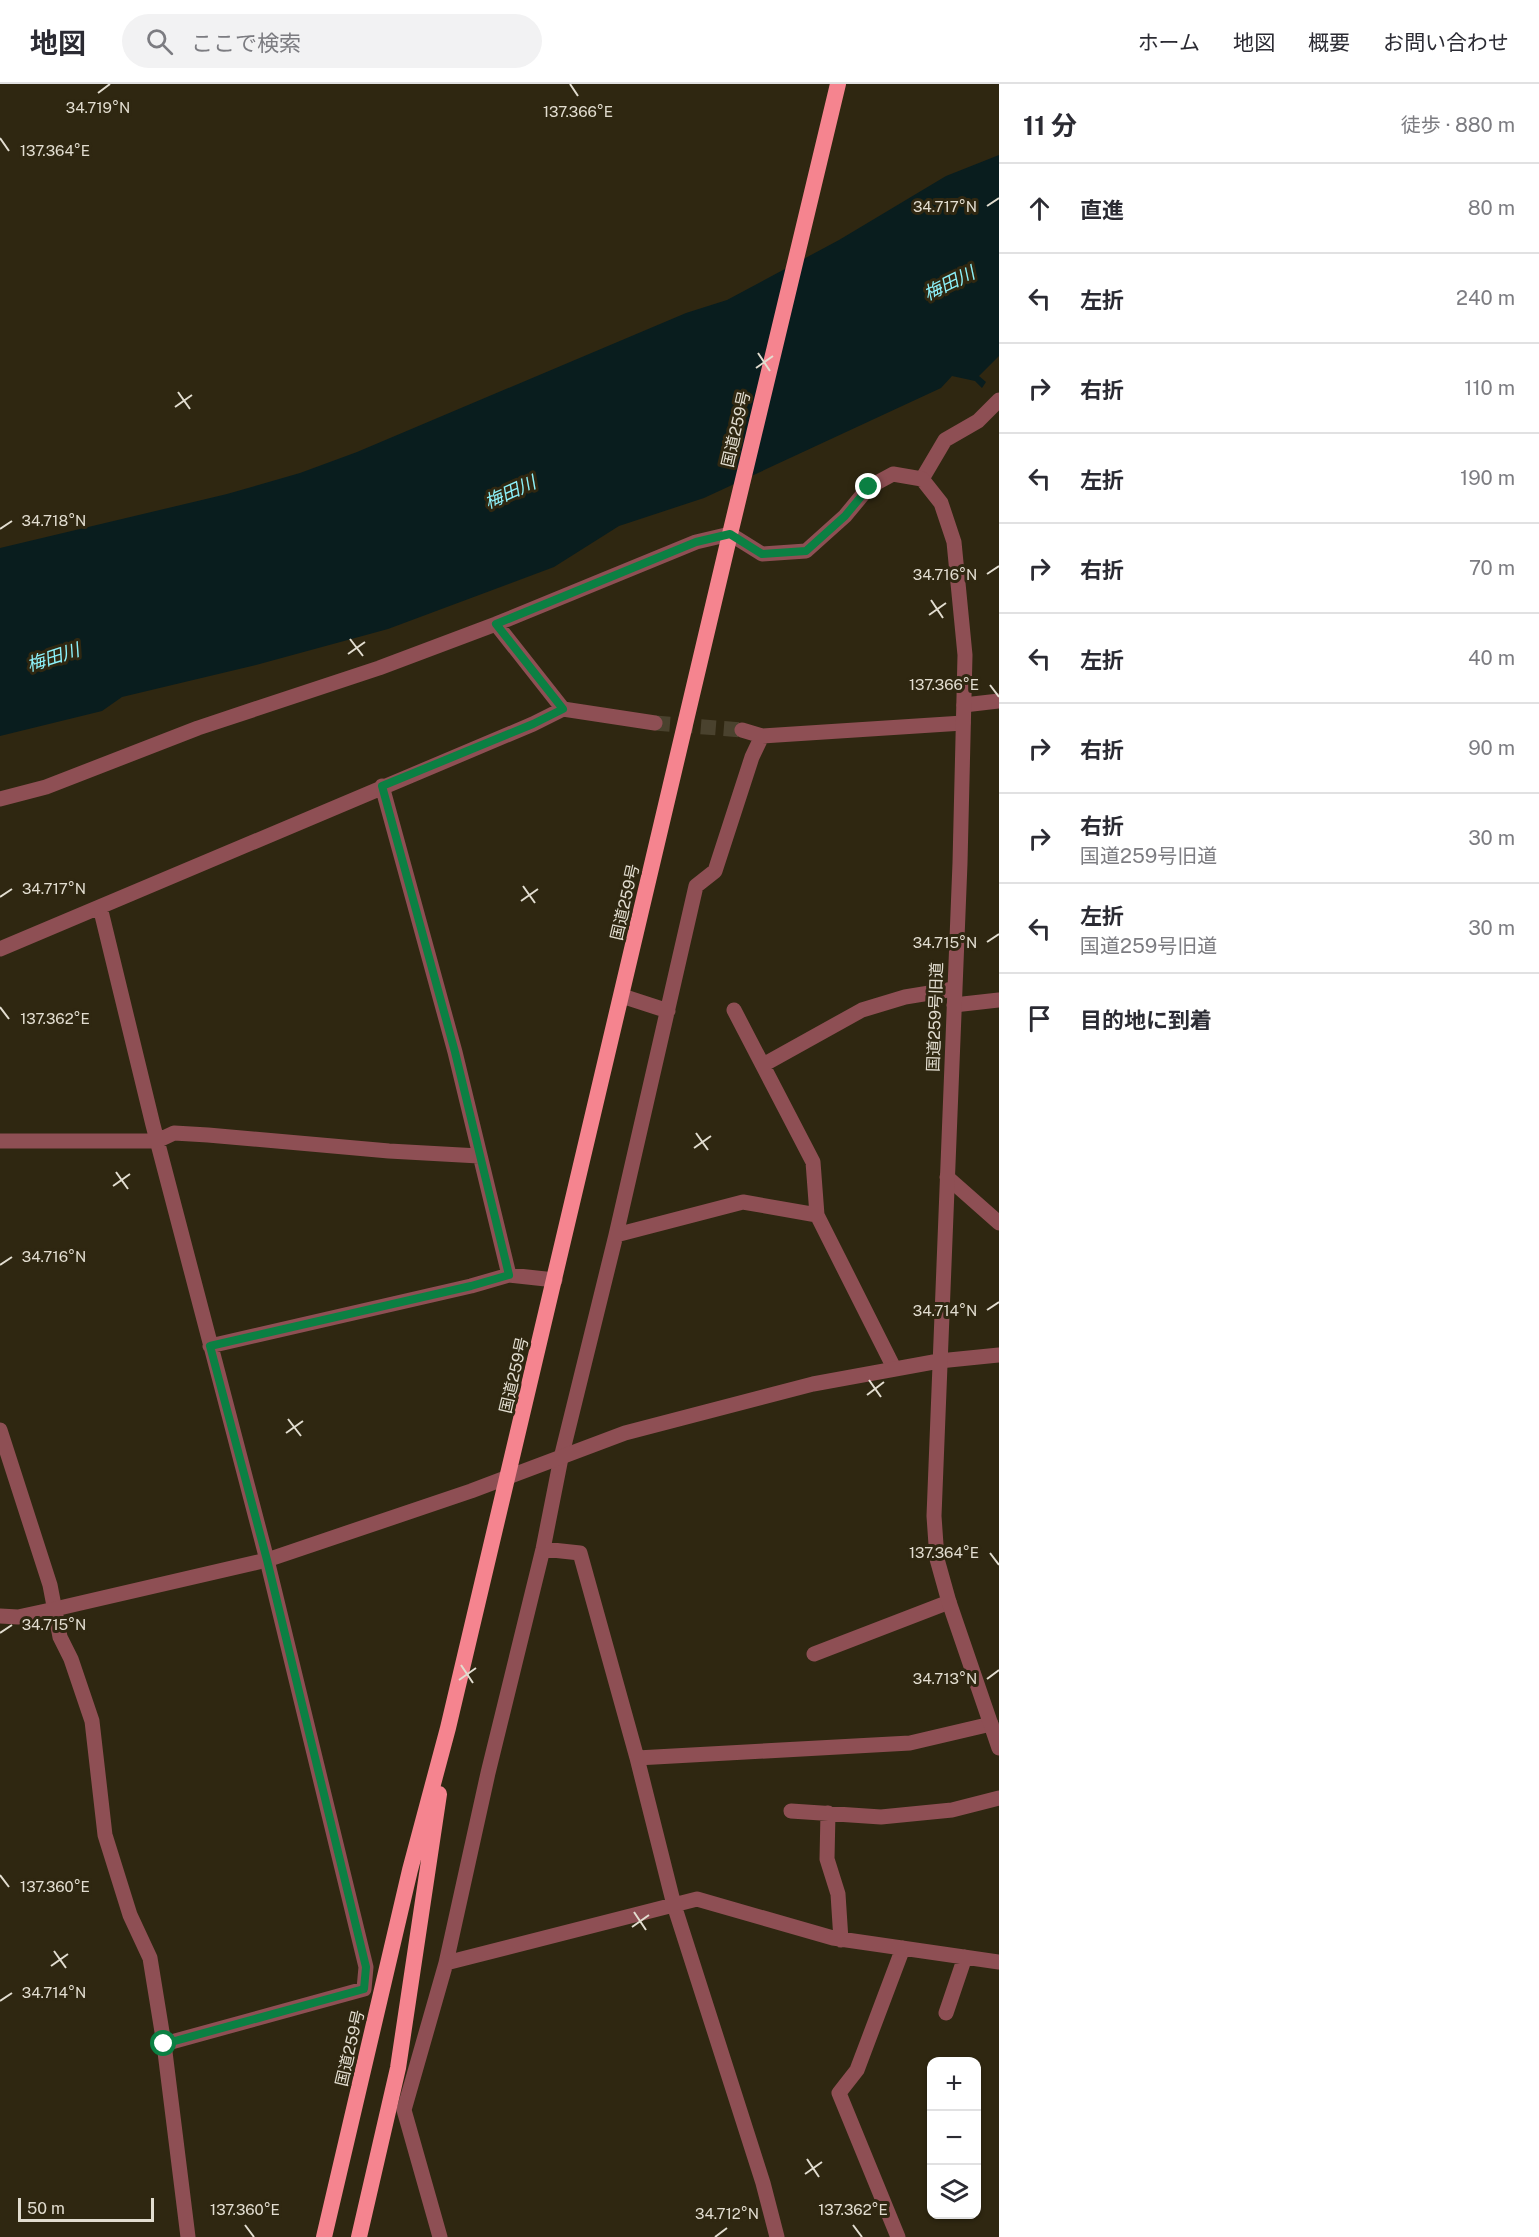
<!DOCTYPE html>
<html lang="ja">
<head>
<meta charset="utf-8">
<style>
	:root { --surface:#fff; --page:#f2f2f3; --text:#2b2b33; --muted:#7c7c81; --line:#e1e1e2 }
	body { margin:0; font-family:"Public Sans","Noto Sans JP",sans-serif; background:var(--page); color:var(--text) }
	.controls { position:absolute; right:18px; bottom:18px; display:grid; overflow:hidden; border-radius:12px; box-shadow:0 2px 4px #0004 }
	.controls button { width:54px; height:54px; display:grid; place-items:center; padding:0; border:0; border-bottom:2px solid var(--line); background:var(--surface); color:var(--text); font:30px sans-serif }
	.scale { position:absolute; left:18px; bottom:15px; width:136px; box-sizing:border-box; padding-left:6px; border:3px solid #e2ddd0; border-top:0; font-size:16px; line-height:21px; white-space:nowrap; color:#e2ddd0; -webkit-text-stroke:4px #2f2711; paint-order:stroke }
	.stop { position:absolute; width:18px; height:18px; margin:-14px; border:4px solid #0b8043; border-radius:50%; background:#fff }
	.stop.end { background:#0b8043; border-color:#fff; box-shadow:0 2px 6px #0008 }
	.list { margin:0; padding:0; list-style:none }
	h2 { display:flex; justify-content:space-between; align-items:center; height:78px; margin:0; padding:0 24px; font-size:26px }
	h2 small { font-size:20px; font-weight:400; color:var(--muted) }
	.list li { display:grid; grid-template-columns:39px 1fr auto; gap:18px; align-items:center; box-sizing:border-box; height:90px; padding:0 24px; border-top:2px solid var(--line) }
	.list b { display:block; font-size:22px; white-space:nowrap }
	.list p { margin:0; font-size:20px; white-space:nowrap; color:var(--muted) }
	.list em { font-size:20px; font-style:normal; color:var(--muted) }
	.icon { flex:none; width:33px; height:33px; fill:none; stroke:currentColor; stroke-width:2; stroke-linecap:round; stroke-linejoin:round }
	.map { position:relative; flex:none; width:999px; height:2153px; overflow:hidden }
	header { display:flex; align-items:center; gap:36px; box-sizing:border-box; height:84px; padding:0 30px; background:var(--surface); border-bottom:2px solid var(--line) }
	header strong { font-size:28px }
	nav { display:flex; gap:33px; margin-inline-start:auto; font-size:21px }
	.search { width:420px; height:54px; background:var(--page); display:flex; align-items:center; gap:15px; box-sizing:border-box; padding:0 21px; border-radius:33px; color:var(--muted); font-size:22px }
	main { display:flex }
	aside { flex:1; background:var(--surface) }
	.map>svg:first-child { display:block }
	.water { fill:#091d1e }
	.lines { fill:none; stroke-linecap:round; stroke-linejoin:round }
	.minor-tunnel { stroke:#4a422e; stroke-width:15; stroke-dasharray:15 8; stroke-linecap:butt }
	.minor { stroke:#8e4f54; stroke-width:15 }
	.tertiary { stroke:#8e4f54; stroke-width:15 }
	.trunk { stroke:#f5848f; stroke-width:16 }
	.route { stroke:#0b8043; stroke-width:8 }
	.ticks { fill:none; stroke:#e2ddd0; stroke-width:2 }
	.labels { text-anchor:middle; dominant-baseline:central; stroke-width:6; stroke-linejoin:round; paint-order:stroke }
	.street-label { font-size:16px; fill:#e2ddd0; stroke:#2f2711 }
	.water-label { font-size:18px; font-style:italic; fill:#8df2fb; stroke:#2f2711 }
	.ticks-label { font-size:15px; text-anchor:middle; fill:#e2ddd0; stroke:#2f2711; stroke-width:6; stroke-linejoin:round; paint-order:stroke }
</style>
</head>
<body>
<header>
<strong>地図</strong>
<div class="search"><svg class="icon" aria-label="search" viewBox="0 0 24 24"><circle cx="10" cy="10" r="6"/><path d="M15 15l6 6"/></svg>ここで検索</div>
<nav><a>ホーム</a><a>地図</a><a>概要</a><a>お問い合わせ</a></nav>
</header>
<main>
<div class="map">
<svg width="999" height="2153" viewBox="0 0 999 2153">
	<rect width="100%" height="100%" fill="#2f2711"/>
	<path class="water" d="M 999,71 L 999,272 L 979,292 L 986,298 L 982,304 L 975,297 L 952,292 L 941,304 L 704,414 L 619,442 L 554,483 L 388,545 L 256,581 L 122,613 L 102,627 L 0,652 L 0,464 L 227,410 L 300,389 L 357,368 L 686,229 L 727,216 L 839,156 L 946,92 Z"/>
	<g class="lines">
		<path class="minor-tunnel" d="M 655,639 L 742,646"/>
		<path class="minor" d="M 922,395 L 945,356 L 978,337 L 999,316
			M 496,540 L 563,625
			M 964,621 L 999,617
			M 742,646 L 762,652 L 963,639
			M 382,702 L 455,968 L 509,1191
			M 0,715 L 46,703 L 198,644 L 379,584 L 496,540 L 696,458 L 730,450
			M 100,823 L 153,1041 L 267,1476 L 366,1883 L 364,1905 L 164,1960
			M 0,865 L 533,640 L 563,625 L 655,639
			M 622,912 L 668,927
			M 954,921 L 999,916
			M 734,926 L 813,1078 L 817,1131
			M 763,981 L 862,926 L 905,913 L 954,905
			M 0,1057 L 157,1057 L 174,1049 L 208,1051 L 389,1067 L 479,1072
			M 947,1093 L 999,1139
			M 616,1151 L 743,1118 L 817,1131 L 894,1284
			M 210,1262 L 471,1202 L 509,1191 L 555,1196
			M 939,1277 L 999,1271
			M 0,1346 L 50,1501 L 60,1553 L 71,1575 L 92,1637 L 105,1751 L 130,1831 L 150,1874 L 164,1960 L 188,2153
			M 543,1465 L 580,1469 L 637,1674 L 674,1821 L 763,2099 L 777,2153
			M 814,1570 L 949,1518
			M 637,1674 L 910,1659 L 991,1640
			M 791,1727 L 881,1733 L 952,1726 L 999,1714
			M 828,1729 L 827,1775 L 838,1810 L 841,1856
			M 446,1879 L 697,1815 L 833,1854 L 999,1878
			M 946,1929 L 965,1873
			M 440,2153 L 404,2026 L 446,1879 L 488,1689 L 543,1465 L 561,1374 L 616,1151 L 696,802 L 715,787 L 752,673 L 762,652
			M 898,2153 L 839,2009 L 857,1986 L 903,1864"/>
		<path class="tertiary" d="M 730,450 L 762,470 L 806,467 L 845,432 L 869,403 L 893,390 L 922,395 L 941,419 L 954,458 L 965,571 L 960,779 L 934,1432 L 937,1475 L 949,1518 L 999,1664
			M 0,1532 L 18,1533 L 55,1525 L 267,1476 L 471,1407 L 625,1349 L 813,1300 L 939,1277"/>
		<path class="trunk" d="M 324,2153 L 410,1786 L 448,1644 L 730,450 L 838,0
			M 359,2153 L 398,1984 L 439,1710"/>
	</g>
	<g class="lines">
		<path class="route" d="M 164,1960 L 364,1905 L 366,1883 L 267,1476 L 210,1262 L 471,1202 L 509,1191 L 455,968 L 382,702 L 533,640 L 563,625 L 496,540 L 696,458 L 730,450 L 762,470 L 806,467 L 845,432 L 869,403"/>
	</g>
	<path class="ticks" d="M 570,0 L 578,12M 98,9 L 110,0M 0,54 L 9,67M 987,122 L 999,114M 758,269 L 770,287M 756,284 L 773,272M 178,308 L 190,325M 175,323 L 192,311M 0,445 L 12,437M 987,490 L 999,482M 931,516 L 943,534M 929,531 L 946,519M 350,555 L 363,572M 348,570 L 365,558M 990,601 L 999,613M 523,802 L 535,819M 0,813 L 12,805M 521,817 L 538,805M 987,858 L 999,850M 0,923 L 9,935M 696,1049 L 708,1066M 694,1064 L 711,1052M 116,1088 L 128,1105M 113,1102 L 130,1090M 0,1181 L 12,1173M 987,1226 L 999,1218M 869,1296 L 881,1313M 867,1311 L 884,1298M 288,1335 L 301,1352M 286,1349 L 303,1337M 990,1469 L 999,1481M 0,1549 L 12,1541M 461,1581 L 473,1599M 987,1595 L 999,1586M 459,1596 L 476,1584M 0,1791 L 9,1803M 634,1828 L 646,1846M 632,1843 L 649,1831M 54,1867 L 66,1884M 51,1882 L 68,1870M 0,1917 L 12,1909M 807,2075 L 819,2093M 805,2090 L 822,2078M 245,2141 L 254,2153M 853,2141 L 862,2153M 715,2153 L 727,2144"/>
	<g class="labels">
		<g class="street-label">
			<text transform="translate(736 345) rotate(-77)">国道259号</text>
			<text transform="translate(625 818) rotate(-77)">国道259号</text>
			<text transform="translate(935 933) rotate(-88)">国道259号旧道</text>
			<text transform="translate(514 1291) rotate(-77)">国道259号</text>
			<text transform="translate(350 1964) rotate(-77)">国道259号</text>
		</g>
		<g class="water-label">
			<text transform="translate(949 199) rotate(-26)">梅田川</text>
			<text transform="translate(510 408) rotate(-24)">梅田川</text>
			<text transform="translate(53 573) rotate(-18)">梅田川</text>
		</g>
	</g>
	<g class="ticks-label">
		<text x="98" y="29">34.719°N</text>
		<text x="578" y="33">137.366°E</text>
		<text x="55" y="72">137.364°E</text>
		<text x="945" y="128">34.717°N</text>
		<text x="54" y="442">34.718°N</text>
		<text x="945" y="496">34.716°N</text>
		<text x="944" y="606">137.366°E</text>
		<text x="54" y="810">34.717°N</text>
		<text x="945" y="864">34.715°N</text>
		<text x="55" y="940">137.362°E</text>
		<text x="54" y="1178">34.716°N</text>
		<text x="945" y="1232">34.714°N</text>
		<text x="944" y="1474">137.364°E</text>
		<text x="54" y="1546">34.715°N</text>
		<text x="945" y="1600">34.713°N</text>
		<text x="55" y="1808">137.360°E</text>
		<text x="54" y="1914">34.714°N</text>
		<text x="245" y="2131">137.360°E</text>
		<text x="853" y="2131">137.362°E</text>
		<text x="727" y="2135">34.712°N</text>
	</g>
</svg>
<div class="controls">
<button>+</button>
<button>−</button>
<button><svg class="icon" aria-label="layers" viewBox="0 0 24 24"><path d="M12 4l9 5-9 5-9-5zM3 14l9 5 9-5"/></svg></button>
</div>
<div class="scale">50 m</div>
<div class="stop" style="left:164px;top:1960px"></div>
<div class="stop end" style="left:869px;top:403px"></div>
</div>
<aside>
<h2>11 分<small>徒歩 · 880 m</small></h2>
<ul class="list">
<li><svg class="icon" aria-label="ahead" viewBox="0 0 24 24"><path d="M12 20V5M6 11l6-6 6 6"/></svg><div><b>直進</b></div><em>80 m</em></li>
<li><svg class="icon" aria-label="left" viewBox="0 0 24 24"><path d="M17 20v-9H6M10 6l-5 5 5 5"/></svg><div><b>左折</b></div><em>240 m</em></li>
<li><svg class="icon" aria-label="right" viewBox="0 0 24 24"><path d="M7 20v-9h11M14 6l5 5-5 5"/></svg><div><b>右折</b></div><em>110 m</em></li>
<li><svg class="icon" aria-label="left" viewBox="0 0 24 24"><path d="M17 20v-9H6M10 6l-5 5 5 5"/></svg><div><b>左折</b></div><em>190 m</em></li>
<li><svg class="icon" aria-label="right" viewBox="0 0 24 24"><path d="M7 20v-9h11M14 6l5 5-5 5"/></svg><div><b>右折</b></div><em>70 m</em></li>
<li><svg class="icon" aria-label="left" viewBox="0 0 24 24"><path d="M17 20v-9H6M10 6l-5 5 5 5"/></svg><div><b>左折</b></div><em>40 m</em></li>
<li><svg class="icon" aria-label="right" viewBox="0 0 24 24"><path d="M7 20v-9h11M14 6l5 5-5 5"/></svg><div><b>右折</b></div><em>90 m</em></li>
<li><svg class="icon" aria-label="right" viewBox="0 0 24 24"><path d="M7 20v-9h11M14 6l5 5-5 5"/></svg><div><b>右折</b><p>国道259号旧道</p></div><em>30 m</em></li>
<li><svg class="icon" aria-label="left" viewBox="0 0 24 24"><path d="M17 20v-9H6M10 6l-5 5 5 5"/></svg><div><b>左折</b><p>国道259号旧道</p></div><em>30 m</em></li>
<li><svg class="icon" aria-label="arrive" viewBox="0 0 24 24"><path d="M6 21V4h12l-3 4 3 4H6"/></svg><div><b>目的地に到着</b></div></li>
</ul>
</aside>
</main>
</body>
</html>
